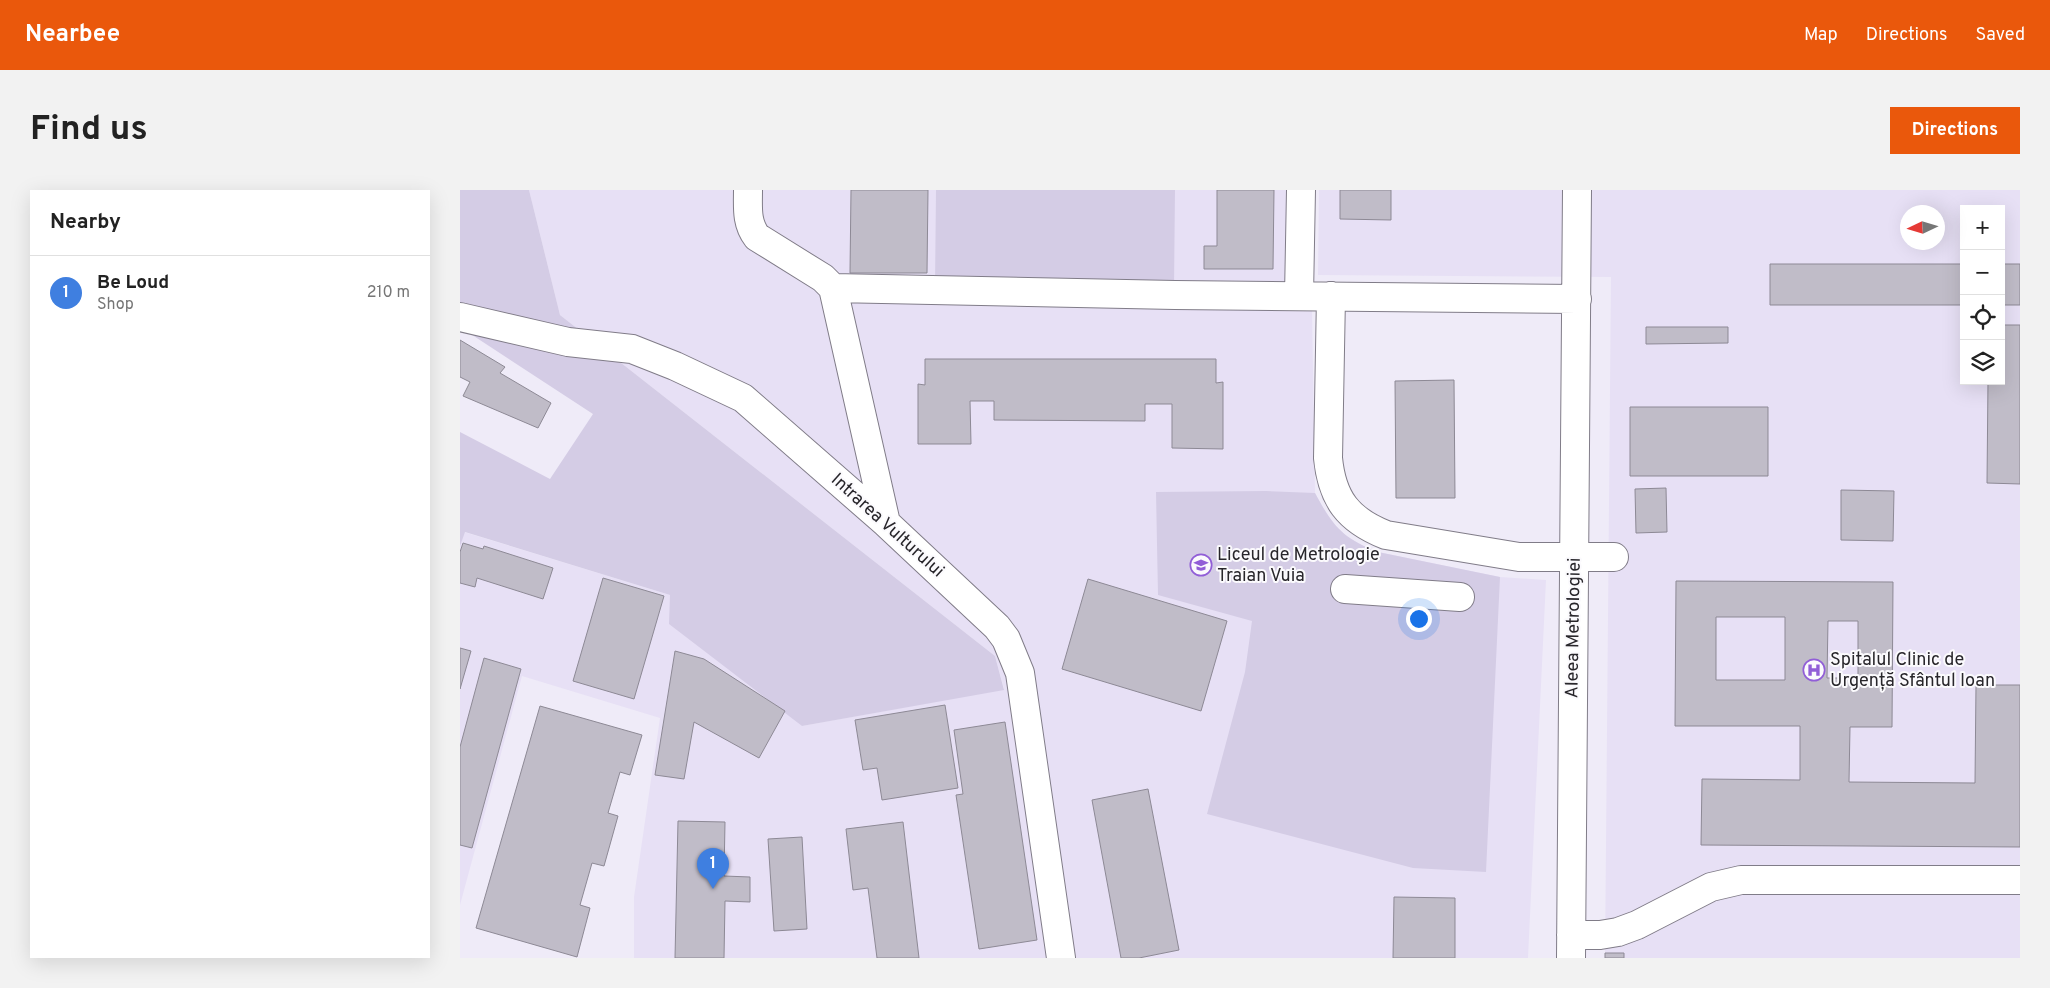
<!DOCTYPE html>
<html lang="en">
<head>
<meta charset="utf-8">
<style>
	:root { --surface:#fff; --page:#f2f2f2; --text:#222; --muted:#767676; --line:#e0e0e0; --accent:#ea580c }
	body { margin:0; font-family:Overpass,sans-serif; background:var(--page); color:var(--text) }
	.controls { position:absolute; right:15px; top:15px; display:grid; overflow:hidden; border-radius:0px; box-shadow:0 5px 20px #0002 }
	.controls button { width:45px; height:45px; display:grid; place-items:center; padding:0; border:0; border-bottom:1px solid var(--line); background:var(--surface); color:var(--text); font:25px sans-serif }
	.compass { position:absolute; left:1440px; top:15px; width:45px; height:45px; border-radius:50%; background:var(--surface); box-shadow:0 5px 20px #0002; rotate:266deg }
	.you { position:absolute; left:958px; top:428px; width:18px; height:18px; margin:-12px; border:4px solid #fff; border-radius:50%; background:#1a73e8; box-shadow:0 0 0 8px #1a73e833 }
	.badge { display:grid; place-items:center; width:32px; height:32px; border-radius:50%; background:var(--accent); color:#fff; font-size:16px; font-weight:700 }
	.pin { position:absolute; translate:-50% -41px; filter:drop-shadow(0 1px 2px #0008) }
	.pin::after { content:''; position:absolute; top:26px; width:18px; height:15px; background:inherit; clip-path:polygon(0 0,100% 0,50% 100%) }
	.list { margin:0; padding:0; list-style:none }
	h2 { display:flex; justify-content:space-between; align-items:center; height:65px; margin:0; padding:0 20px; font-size:21px }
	h2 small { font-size:16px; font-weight:400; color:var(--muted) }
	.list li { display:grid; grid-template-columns:32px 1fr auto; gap:15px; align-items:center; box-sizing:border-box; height:75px; padding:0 20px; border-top:1px solid var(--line) }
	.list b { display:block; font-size:19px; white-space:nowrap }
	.list p { margin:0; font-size:16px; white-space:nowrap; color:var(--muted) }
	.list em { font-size:16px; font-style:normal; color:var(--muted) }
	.icon { flex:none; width:28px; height:28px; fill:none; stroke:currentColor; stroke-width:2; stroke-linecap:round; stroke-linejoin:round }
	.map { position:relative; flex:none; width:1560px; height:768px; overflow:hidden; border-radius:0px }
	header { display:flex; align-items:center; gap:30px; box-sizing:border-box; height:70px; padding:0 25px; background:var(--accent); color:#fff }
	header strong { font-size:24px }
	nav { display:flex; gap:28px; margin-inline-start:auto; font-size:18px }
	.intro { display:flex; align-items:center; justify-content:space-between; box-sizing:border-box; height:120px; padding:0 30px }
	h1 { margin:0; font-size:35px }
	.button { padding:12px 22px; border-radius:0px; background:var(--accent); color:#fff; font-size:18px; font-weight:700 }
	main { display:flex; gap:30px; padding:0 30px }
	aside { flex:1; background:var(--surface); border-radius:0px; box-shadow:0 5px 20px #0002 }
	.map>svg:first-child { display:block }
	.built { fill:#e7e0f5; fill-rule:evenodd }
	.green { fill:#d4cce5 }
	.building { fill:#c0bcc8; stroke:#8d8995; fill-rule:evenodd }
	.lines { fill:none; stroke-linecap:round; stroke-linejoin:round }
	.minor-casing { stroke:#807c88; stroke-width:30 }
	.minor { stroke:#fff; stroke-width:28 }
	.labels { text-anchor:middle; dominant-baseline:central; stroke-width:4; stroke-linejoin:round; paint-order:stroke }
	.street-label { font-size:18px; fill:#28262b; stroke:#fbfafd }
	.poi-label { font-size:18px; fill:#28262b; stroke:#fbfafd; text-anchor:start }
</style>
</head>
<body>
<header>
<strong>Nearbee</strong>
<nav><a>Map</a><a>Directions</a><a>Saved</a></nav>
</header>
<div class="intro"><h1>Find us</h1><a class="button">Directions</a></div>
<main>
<aside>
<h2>Nearby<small></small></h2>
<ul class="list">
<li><span class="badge" style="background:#3f7fe0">1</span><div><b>Be Loud</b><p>Shop</p></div><em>210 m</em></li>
</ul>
</aside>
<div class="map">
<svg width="1560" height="768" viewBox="0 0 1560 768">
	<rect width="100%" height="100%" fill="#efebf8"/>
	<path class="built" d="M 69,0 L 830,0 L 828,120 L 852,120 L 855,303 L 869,329 L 880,342 L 901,355 L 918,362 L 1040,387 L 1086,390 L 1068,768 L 174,768 L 174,707 L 200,528 L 62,486 L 0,715 L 0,356 L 4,342 L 210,405 L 342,536 L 544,499 L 535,466 L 100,125 Z
		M 859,0 L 1560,0 L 1560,768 L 1145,768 L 1151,87 L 858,85 ZM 1504,19 L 1541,19 L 1541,191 L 1504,191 ZM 1448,22 L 1478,22 L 1478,52 L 1448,52 Z"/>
	<path class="green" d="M 0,0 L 69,0 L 100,125 L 535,466 L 544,500 L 342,536 L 209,434 L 210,405 L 5,342 L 0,356 L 0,242 L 90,289 L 133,224 L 0,137 Z
		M 476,0 L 715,0 L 714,98 L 475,96 Z
		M 806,301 L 855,303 C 873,336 882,348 918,362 L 1040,387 L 1026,682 L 953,678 L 747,624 L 785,482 L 792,431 L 698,405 L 696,302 Z"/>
	<path class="building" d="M 391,0 L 468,0 L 467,83 L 390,83 Z
		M 757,0 L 814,0 L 813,79 L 744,79 L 744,56 L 757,56 Z
		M 880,0 L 931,0 L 931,30 L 880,29 Z
		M 1310,74 L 1504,74 L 1504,115 L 1310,115 Z
		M 1541,74 L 1560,74 L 1560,115 L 1541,115 Z
		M 1541,135 L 1560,135 L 1560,294 L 1527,293 L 1528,191 L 1541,191 Z
		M 1186,137 L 1268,137 L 1268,153 L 1186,154 Z
		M 0,150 L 45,177 L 40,183 L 91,213 L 78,238 L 3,206 L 10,192 L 0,187 Z
		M 465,169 L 756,169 L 756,193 L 763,192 L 763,259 L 712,258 L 712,214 L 685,214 L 685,231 L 534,230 L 534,211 L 510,211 L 511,254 L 458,254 L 458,194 L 465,195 Z
		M 994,190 L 995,308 L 936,308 L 935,191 Z
		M 1170,217 L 1308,217 L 1308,286 L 1170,286 Z
		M 1206,298 L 1207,342 L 1176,343 L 1175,299 Z
		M 1381,300 L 1434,301 L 1433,351 L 1381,350 Z
		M 3,353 L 23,359 L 24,356 L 93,378 L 83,409 L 17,388 L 15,397 L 0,393 L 0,362 Z
		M 143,388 L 204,406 L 174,509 L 113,491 Z
		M 628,389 L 767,431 L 741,521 L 602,479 Z
		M 1216,391 L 1433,392 L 1432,537 L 1390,537 L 1389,592 L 1515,593 L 1516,495 L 1560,495 L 1560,657 L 1241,655 L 1242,589 L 1340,590 L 1340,536 L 1215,536 ZM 1256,427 L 1325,427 L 1325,490 L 1256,490 ZM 1368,431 L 1398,431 L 1398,488 L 1367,488 Z
		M 0,458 L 11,461 L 0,499 Z
		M 215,461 L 244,469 L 325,521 L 299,568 L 234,532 L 224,589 L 195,585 Z
		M 24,468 L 61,479 L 12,658 L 0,655 L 0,557 Z
		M 485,515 L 498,598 L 422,610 L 417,578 L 403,580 L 395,530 Z
		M 80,516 L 182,545 L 170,585 L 160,582 L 148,623 L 158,626 L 144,676 L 132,673 L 120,715 L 130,718 L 117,767 L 16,738 Z
		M 545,532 L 577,750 L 519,759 L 496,605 L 503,604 L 494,540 Z
		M 688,599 L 719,760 L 679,768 L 661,768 L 632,610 Z
		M 218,631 L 265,632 L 264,686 L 290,687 L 290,712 L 265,711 L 264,768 L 215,768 Z
		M 443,632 L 459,768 L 417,768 L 408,698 L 393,700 L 386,639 Z
		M 342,647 L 347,739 L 314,741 L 308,649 Z
		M 934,707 L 995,708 L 995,768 L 933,768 Z
		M 1145,763 L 1164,763 L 1164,768 L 1145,768 Z"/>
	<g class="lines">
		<g class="minor-casing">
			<path id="minor" d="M 288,0 C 288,17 286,33 297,47 L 363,88 L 373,98 L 426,333
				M 373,98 L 715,105 L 1117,109
				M 839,106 L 841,0
				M 871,106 L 868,268 C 872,309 888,330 926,345 L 1059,367 L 1154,367
				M 0,127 L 108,152 L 172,159 L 215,176 L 283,208 L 426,333 L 537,437 L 546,449 L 560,483 L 601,768
				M 885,399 L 1000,407
				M 1111,745 L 1140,745 L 1158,742 L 1177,735 L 1251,697 L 1281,690 L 1560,690
				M 1111,768 L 1117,0"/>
		</g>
		<use href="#minor" class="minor"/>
	</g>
	<defs>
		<g id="school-ring" transform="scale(1.125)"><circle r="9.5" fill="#fbfafd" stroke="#915ed7" stroke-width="1.5"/><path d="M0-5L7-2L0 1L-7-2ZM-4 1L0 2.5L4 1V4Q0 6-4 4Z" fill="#915ed7"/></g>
		<g id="hospital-ring" transform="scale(1.125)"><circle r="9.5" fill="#fbfafd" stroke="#915ed7" stroke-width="1.5"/><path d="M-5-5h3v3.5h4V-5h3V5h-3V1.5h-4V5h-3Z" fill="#915ed7"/></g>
	</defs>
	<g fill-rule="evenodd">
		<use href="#school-ring" x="741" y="375"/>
		<use href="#hospital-ring" x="1354" y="480"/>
	</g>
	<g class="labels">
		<g class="street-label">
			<text transform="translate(427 336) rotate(42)">Intrarea Vulturului</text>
			<text transform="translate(1114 438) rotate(-89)">Aleea Metrologiei</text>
		</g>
		<g class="poi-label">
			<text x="757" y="365">Liceul de Metrologie<tspan x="757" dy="21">Traian Vuia</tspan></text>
			<text x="1370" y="470">Spitalul Clinic de<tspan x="1370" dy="21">Urgență Sfântul Ioan</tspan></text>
		</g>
	</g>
</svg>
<div class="controls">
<button>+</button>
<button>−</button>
<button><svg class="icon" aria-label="locate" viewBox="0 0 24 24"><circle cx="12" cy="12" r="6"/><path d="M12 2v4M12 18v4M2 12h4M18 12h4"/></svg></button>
<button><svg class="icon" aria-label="layers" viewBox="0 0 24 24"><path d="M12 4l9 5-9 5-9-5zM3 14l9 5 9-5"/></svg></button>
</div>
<svg class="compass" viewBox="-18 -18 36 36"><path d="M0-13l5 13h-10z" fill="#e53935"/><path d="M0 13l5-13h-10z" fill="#767676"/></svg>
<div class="you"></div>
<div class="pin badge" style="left:253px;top:699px;background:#3f7fe0">1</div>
</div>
</main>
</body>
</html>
